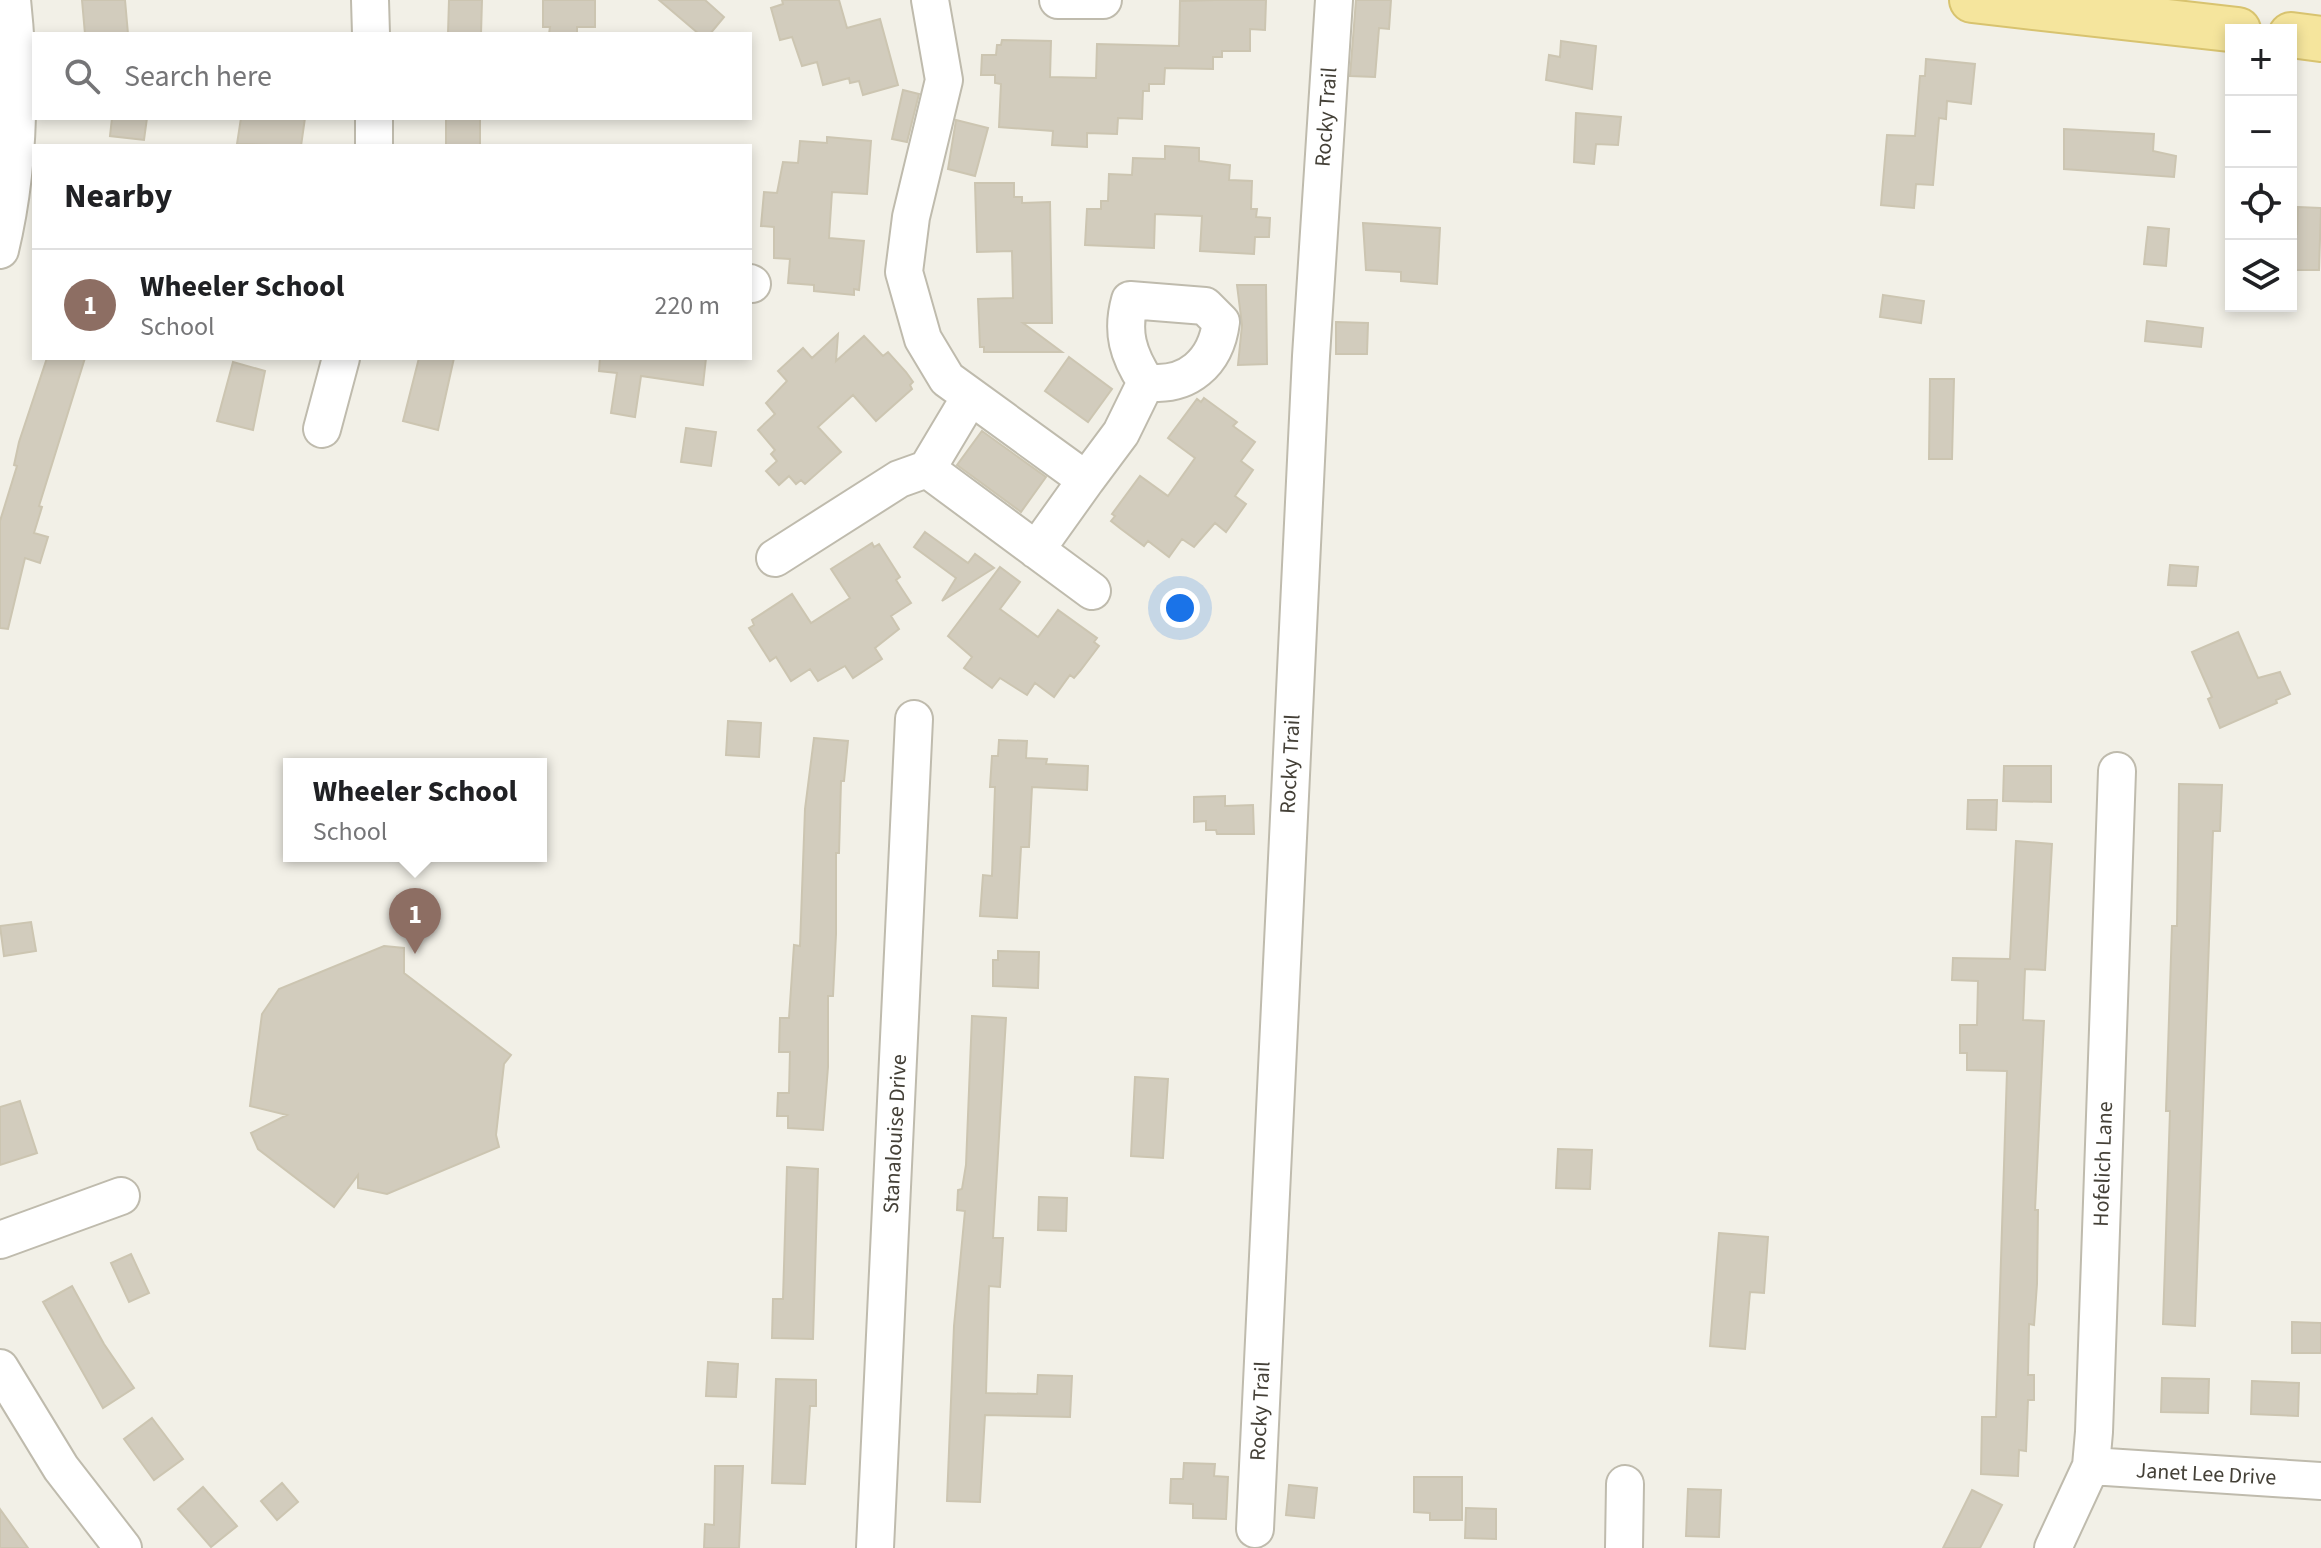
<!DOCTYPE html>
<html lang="en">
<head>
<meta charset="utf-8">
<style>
	:root { --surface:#fff; --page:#f6f6f6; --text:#202124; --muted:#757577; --line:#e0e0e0; --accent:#e65a2a }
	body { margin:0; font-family:"Source Sans 3",sans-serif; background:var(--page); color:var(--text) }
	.controls { position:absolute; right:24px; top:24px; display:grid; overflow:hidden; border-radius:0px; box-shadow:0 4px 12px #0003 }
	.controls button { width:72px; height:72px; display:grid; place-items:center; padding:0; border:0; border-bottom:2px solid var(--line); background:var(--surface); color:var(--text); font:40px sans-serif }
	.you { position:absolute; left:1180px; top:608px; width:28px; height:28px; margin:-20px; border:6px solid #fff; border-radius:50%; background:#1a73e8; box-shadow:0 0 0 12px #1a73e833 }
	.badge { display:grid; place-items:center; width:52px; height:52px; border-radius:50%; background:var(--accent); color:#fff; font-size:26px; font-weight:700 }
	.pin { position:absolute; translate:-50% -66px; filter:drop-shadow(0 2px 4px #0008) }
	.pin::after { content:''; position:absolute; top:42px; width:28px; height:24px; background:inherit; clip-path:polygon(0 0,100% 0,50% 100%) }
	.popup { position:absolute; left:283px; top:758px; width:264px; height:104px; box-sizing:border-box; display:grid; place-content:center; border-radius:0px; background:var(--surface); filter:drop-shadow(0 2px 6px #0005); font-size:26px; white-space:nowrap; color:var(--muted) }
	.popup b { font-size:30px; color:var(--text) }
	.popup::after { content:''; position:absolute; left:50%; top:100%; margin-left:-16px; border:16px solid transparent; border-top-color:var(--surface) }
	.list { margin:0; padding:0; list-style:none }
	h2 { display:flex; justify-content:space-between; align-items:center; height:104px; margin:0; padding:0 32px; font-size:34px }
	h2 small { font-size:26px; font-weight:400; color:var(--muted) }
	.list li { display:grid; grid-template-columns:52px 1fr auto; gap:24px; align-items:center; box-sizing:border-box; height:112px; padding:0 32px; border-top:2px solid var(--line) }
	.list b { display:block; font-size:30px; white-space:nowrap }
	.list p { margin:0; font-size:26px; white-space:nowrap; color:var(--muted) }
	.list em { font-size:26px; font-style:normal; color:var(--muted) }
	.icon { flex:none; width:44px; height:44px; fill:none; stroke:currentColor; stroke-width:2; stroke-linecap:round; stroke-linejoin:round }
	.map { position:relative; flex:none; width:2321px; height:1548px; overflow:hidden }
	.search { position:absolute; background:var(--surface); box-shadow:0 4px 12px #0003; left:32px; top:32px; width:720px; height:88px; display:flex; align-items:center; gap:20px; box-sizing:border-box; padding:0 28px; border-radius:0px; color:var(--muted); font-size:30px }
	.panel { position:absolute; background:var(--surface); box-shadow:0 4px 12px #0003; left:32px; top:144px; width:720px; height:216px; border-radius:0px }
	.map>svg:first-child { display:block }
	.building { fill:#d2ccbd; stroke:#ccc5b1; stroke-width:2 }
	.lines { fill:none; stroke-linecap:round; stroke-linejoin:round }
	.minor-casing { stroke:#bfbbad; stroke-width:40 }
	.major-casing { stroke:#d8c36f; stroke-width:48 }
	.minor { stroke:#fff; stroke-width:36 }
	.major { stroke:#f5e59d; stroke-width:44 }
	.labels { text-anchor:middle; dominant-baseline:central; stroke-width:6; stroke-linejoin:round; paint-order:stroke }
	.street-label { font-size:22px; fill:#444037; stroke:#fff }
</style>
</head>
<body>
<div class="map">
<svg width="2321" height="1548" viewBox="0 0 2321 1548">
	<rect width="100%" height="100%" fill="#f2f0e7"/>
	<path class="building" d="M 82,0 L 125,0 L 128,34 L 85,34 Z
		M 449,0 L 482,0 L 481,34 L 448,34 Z
		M 543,0 L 595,0 L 595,27 L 577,27 L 577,34 L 549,34 L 550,27 L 543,27 Z
		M 659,0 L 705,0 L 724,17 L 710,34 L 699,34 Z
		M 782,0 L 839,0 L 847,28 L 880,19 L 898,85 L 863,95 L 859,81 L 850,83 L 849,78 L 823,85 L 817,62 L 802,66 L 792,37 L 780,40 L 771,8 L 783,4 Z
		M 1215,0 L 1266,0 L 1265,30 L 1250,29 L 1250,51 L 1222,51 L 1222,57 L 1213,57 L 1213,69 L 1165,68 L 1164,84 L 1149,84 L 1149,91 L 1143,91 L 1142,119 L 1118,118 L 1117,134 L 1087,133 L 1087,147 L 1052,145 L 1053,131 L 999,127 L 1001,84 L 995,83 L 995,75 L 981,75 L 982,55 L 996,55 L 997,45 L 1001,45 L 1002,40 L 1051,41 L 1050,77 L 1096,78 L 1097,44 L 1179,46 L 1180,1 Z
		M 1356,0 L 1391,0 L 1389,29 L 1379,28 L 1375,77 L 1350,76 Z
		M 1561,41 L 1596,46 L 1592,89 L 1546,80 L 1549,55 L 1560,57 Z
		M 1926,59 L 1975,64 L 1971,104 L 1947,101 L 1946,119 L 1939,118 L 1933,185 L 1916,184 L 1914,208 L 1881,205 L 1887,135 L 1915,136 L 1920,76 L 1925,76 Z
		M 903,90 L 919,94 L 907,142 L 892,139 Z
		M 1576,113 L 1621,117 L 1618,145 L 1596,144 L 1594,164 L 1574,162 Z
		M 112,118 L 147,118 L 144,140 L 110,136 Z
		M 241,118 L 305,118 L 301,146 L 237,144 Z
		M 446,118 L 480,118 L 480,146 L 446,146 Z
		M 956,120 L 988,128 L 975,176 L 948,169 Z
		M 2064,129 L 2154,134 L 2153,151 L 2176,156 L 2174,177 L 2064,169 Z
		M 827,137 L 871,141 L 867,194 L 832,192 L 829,238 L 864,241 L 859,290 L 854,289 L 854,295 L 814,291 L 814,285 L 788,283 L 790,259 L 774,258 L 774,227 L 761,226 L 764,192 L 777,193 L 783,162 L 798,163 L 800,141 L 827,143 Z
		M 1165,146 L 1199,148 L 1199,161 L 1230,165 L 1229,180 L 1252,181 L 1251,209 L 1257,209 L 1256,217 L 1270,218 L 1269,237 L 1255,237 L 1254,254 L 1200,251 L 1202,216 L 1155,214 L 1154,248 L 1085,245 L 1087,209 L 1101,209 L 1101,201 L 1108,201 L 1109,174 L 1132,175 L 1133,158 L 1165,159 Z
		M 975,183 L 1014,183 L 1014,197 L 1022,197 L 1022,203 L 1050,202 L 1052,323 L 1023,323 L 1062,352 L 984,352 L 984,347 L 980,347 L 978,299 L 1013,298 L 1012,251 L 977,252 Z
		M 2298,207 L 2321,208 L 2319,270 L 2291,270 L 2292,234 L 2297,234 Z
		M 1363,223 L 1440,228 L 1437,284 L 1401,281 L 1401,272 L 1366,270 Z
		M 2148,227 L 2169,229 L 2166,266 L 2144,264 Z
		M 1237,285 L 1266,285 L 1267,364 L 1238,365 L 1242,325 Z
		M 1883,295 L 1924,301 L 1921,323 L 1880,317 Z
		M 2147,321 L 2203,328 L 2201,347 L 2145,341 Z
		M 1336,322 L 1368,323 L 1367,354 L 1336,354 Z
		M 838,334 L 836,361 L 864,336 L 883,356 L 888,352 L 906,372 L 913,382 L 910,385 L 912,389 L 876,421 L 853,395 L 818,427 L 841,452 L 805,484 L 801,480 L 796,484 L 789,476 L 779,485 L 766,471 L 777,461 L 771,454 L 775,450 L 758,430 L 775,414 L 766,403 L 787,381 L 778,371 L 803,348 L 812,358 Z
		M 1069,357 L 1112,389 L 1088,422 L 1045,391 Z
		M 47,358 L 85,358 L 39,506 L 42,507 L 34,533 L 48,537 L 40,563 L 25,558 L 8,629 L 0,628 L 0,521 L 17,466 L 14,465 L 19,442 Z
		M 419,358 L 454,358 L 438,430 L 403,421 Z
		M 600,358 L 706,358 L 703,385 L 641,376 L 635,417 L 611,413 L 617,373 L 599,371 Z
		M 233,362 L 265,371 L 253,430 L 217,421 Z
		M 1930,379 L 1954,379 L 1952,459 L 1929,459 Z
		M 1204,398 L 1237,422 L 1233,426 L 1255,442 L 1241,461 L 1253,470 L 1235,496 L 1246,504 L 1226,532 L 1215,523 L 1194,547 L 1182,539 L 1169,557 L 1148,541 L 1144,546 L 1121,529 L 1111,521 L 1115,516 L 1112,514 L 1140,476 L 1168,496 L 1195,458 L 1168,438 L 1197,399 L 1201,402 Z
		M 686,428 L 716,432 L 711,466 L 681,462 Z
		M 982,431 L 1046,477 L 1021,512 L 957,465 Z
		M 925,532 L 968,563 L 975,554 L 994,568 L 942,601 L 956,578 L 914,547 Z
		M 872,543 L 874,547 L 879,544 L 900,577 L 896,580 L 911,603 L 891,616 L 899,629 L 875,648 L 882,659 L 853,678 L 845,666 L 818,681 L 810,669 L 791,681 L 776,657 L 770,661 L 749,628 L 754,625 L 752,620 L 792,594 L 811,623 L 850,598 L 831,569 Z
		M 2170,565 L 2198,567 L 2196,586 L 2168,585 Z
		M 1000,567 L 1020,582 L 1000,609 L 1038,637 L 1058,610 L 1097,638 L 1094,642 L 1099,646 L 1080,671 L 1074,678 L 1070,675 L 1054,697 L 1035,683 L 1027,695 L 1000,678 L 992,688 L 964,668 L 972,657 L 948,636 Z
		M 2238,632 L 2258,678 L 2280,672 L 2290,694 L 2276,700 L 2277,703 L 2220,728 L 2208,699 L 2212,697 L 2192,652 Z
		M 728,721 L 761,723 L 759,757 L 726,755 Z
		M 814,738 L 848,741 L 844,781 L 841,781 L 839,853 L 836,853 L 836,934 L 833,996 L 828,996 L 828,1067 L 823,1130 L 788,1128 L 788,1116 L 777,1116 L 778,1093 L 789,1093 L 790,1052 L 779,1052 L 780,1018 L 789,1018 L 794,945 L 800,946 L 805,809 Z
		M 999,740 L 1027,741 L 1026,758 L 1047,759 L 1046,764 L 1088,766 L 1087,790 L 1032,787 L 1029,847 L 1021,847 L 1017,918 L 980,916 L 983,875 L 992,876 L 995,787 L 990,787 L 992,756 L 998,756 Z
		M 2004,766 L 2051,766 L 2051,802 L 2003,801 Z
		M 2179,784 L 2222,785 L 2220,831 L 2213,831 L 2195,1326 L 2163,1324 L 2170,1111 L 2166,1111 L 2172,926 L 2177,926 Z
		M 1225,796 L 1225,806 L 1253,805 L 1254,834 L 1217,834 L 1216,830 L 1206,830 L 1206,821 L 1194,822 L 1194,797 Z
		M 1968,800 L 1997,800 L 1996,830 L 1967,829 Z
		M 2016,841 L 2052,844 L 2045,970 L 2025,969 L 2023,1020 L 2044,1021 L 2035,1210 L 2038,1210 L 2037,1284 L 2034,1325 L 2029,1324 L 2028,1375 L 2034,1375 L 2034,1400 L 2028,1400 L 2026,1451 L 2019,1450 L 2018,1476 L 1981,1474 L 1982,1417 L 1996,1417 L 2007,1071 L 1967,1070 L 1967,1053 L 1960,1053 L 1960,1025 L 1977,1025 L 1978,981 L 1952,980 L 1953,958 L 2010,959 Z
		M 31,922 L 36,951 L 4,956 L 0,926 Z
		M 384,946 L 404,948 L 404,973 L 511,1055 L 504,1064 L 496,1135 L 499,1147 L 387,1194 L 358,1188 L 358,1175 L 334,1207 L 258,1149 L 251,1133 L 287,1115 L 250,1106 L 262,1014 L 279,989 Z
		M 998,951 L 1039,952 L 1038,988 L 993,986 L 993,960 L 998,960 Z
		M 972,1016 L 1006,1018 L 993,1238 L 1003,1238 L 1000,1287 L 989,1286 L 986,1393 L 1037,1394 L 1038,1375 L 1072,1376 L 1070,1417 L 985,1415 L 980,1502 L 947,1501 L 954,1326 L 965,1211 L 957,1210 L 958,1190 L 962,1189 L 966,1165 Z
		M 1135,1077 L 1168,1079 L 1163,1158 L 1131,1156 Z
		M 20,1101 L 37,1153 L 0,1165 L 0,1107 Z
		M 1558,1149 L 1592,1150 L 1590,1189 L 1556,1188 Z
		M 787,1167 L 818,1169 L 813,1339 L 772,1338 L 773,1299 L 783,1299 Z
		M 1039,1197 L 1067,1198 L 1066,1231 L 1038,1230 Z
		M 1719,1233 L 1768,1237 L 1764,1293 L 1750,1292 L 1745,1349 L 1710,1346 Z
		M 131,1254 L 149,1293 L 129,1302 L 111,1263 Z
		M 72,1286 L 104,1344 L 134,1388 L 103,1408 L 43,1302 Z
		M 2292,1322 L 2321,1323 L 2321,1353 L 2292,1353 Z
		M 708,1362 L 738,1364 L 736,1397 L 706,1396 Z
		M 2162,1378 L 2209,1379 L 2208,1413 L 2161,1412 Z
		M 776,1379 L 816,1380 L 816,1406 L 810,1406 L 805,1484 L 772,1483 Z
		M 2252,1381 L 2299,1383 L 2298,1416 L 2251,1414 Z
		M 152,1418 L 183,1459 L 154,1480 L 124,1439 Z
		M 1184,1463 L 1215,1464 L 1214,1476 L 1228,1477 L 1226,1519 L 1193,1518 L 1193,1504 L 1170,1503 L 1171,1479 L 1183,1479 Z
		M 715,1466 L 743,1466 L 739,1548 L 704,1548 L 705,1524 L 714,1525 Z
		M 1414,1477 L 1462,1477 L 1462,1520 L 1430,1520 L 1430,1513 L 1414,1512 Z
		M 282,1483 L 298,1502 L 277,1520 L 261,1501 Z
		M 1289,1485 L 1317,1488 L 1314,1518 L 1286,1515 Z
		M 203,1487 L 237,1526 L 211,1547 L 178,1509 Z
		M 1688,1489 L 1721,1490 L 1719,1537 L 1686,1536 Z
		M 1972,1490 L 2002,1505 L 1980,1548 L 1943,1548 Z
		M 1466,1508 L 1496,1509 L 1496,1539 L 1465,1538 Z
		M 0,1509 L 28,1548 L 0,1548 Z"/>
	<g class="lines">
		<g class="minor-casing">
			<path id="minor" d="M 370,0 L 371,34
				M 930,0 L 944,80 L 911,217 L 904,272 L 923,339 L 947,379 L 1086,480 L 1121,433 L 1146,382
				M 1058,0 L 1103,0
				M 374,118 L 374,146
				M 0,250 C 20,167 21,84 12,0
				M 750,283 L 752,284
				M 1130,300 L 1205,306 L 1221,322 C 1216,362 1188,388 1146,382 C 1128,355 1121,332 1130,300 Z
				M 322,429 L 341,358
				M 927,469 L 1092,591
				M 1036,550 L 1086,480
				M 775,558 L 899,479 L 927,469 L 970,397
				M 0,1240 L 121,1196
				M 0,1368 L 61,1468 L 123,1548
				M 2091,1466 L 2321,1481
				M 1255,1529 L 1311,356 L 1334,0
				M 875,1548 L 914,719
				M 1624,1548 L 1625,1484
				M 2053,1548 L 2091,1466 L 2094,1432 L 2117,771"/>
		</g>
		<g class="major-casing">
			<path id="major" d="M 1972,0 L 2238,30
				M 2291,35 L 2321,39"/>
		</g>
		<use href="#minor" class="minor"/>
		<use href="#major" class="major"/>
	</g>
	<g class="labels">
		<g class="street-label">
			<text transform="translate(1326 117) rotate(-86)">Rocky Trail</text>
			<text transform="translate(1290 764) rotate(-87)">Rocky Trail</text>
			<text transform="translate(895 1134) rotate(-87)">Stanalouise Drive</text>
			<text transform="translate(2103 1164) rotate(-88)">Hofelich Lane</text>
			<text transform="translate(1260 1411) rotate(-87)">Rocky Trail</text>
			<text transform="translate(2206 1474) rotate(3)">Janet Lee Drive</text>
		</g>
	</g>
</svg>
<div class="controls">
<button>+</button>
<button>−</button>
<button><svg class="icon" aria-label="locate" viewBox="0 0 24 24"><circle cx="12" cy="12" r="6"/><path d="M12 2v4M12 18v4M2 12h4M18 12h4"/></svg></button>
<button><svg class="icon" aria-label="layers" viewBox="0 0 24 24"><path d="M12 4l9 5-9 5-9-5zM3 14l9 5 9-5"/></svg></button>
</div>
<div class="you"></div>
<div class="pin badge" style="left:415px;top:954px;background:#8d6e63">1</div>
<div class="popup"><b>Wheeler School</b>School</div>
<div class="search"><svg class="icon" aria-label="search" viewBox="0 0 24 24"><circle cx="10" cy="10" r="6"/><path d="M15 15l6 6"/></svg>Search here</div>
<section class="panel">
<h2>Nearby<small></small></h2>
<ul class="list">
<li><span class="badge" style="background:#8d6e63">1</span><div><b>Wheeler School</b><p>School</p></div><em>220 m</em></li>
</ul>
</section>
</div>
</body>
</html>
